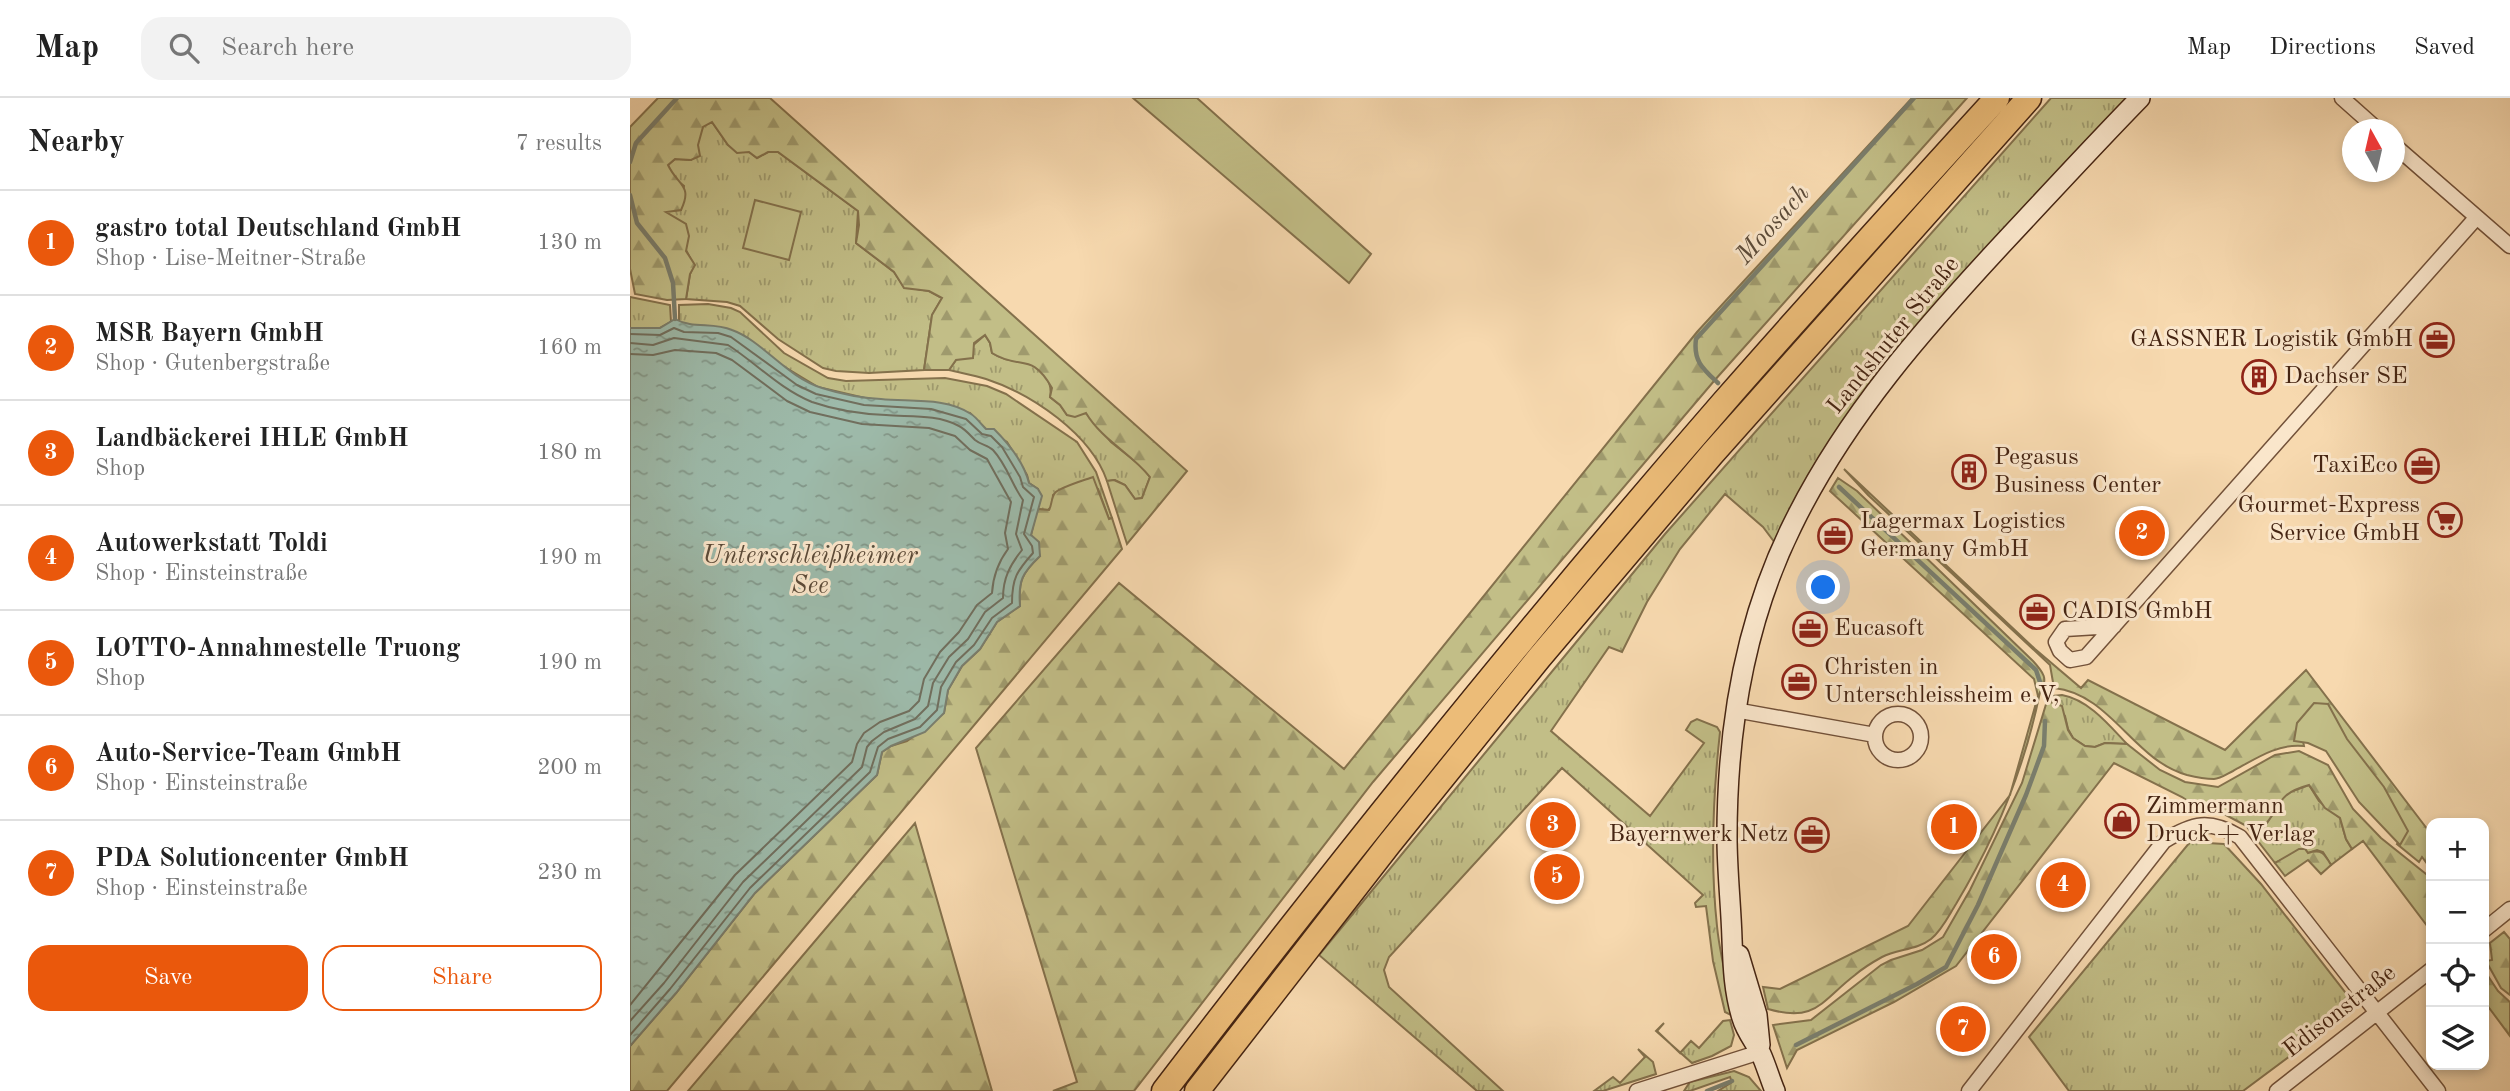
<!DOCTYPE html>
<html lang="en">
<head>
<meta charset="utf-8">
<style>
	:root { --surface:#fff; --page:#f2f2f2; --text:#222; --muted:#767676; --line:#e0e0e0; --accent:#ea580c }
	body { margin:0; font-family:"Old Standard TT",serif; background:var(--page); color:var(--text) }
	.controls { position:absolute; right:21px; bottom:21px; display:grid; overflow:hidden; border-radius:14px; box-shadow:0 4px 10px #0003 }
	.controls button { width:63px; height:63px; display:grid; place-items:center; padding:0; border:0; border-bottom:2px solid var(--line); background:var(--surface); color:var(--text); font:35px sans-serif }
	.compass { position:absolute; left:1712px; top:21px; width:63px; height:63px; border-radius:50%; background:var(--surface); box-shadow:0 4px 10px #0003; rotate:352deg }
	.you { position:absolute; left:1194px; top:490px; width:24px; height:24px; margin:-18px; border:5px solid #fff; border-radius:50%; background:#1a73e8; box-shadow:0 0 0 10px #1a73e833 }
	.badge { display:grid; place-items:center; width:46px; height:46px; border-radius:50%; background:var(--accent); color:#fff; font-size:23px; font-weight:700 }
	.pin { position:absolute; translate:-50% -50%; border:4px solid #fff; box-shadow:0 2px 7px #0006 }
	.list { margin:0; padding:0; list-style:none }
	h2 { display:flex; justify-content:space-between; align-items:center; height:91px; margin:0; padding:0 28px; font-size:30px }
	h2 small { font-size:23px; font-weight:400; color:var(--muted) }
	.list li { display:grid; grid-template-columns:46px 1fr auto; gap:21px; align-items:center; box-sizing:border-box; height:105px; padding:0 28px; border-top:2px solid var(--line) }
	.list b { display:block; font-size:26px; white-space:nowrap }
	.list p { margin:0; font-size:23px; white-space:nowrap; color:var(--muted) }
	.list em { font-size:23px; font-style:normal; color:var(--muted) }
	.actions { display:flex; gap:14px; padding:21px 28px }
	.actions a { flex:1; padding:16px 0; border:2px solid var(--accent); border-radius:21px; text-align:center; font-size:24px; color:var(--accent) }
	.actions .main { background:var(--accent); color:#fff }
	.icon { flex:none; width:38px; height:38px; fill:none; stroke:currentColor; stroke-width:2; stroke-linecap:round; stroke-linejoin:round }
	.map { position:relative; flex:none; width:1880px; height:993px; overflow:hidden }
	header { display:flex; align-items:center; gap:42px; box-sizing:border-box; height:98px; padding:0 35px; background:var(--surface); border-bottom:2px solid var(--line) }
	header strong { font-size:33px }
	nav { display:flex; gap:38px; margin-inline-start:auto; font-size:24px }
	.search { width:490px; height:63px; background:var(--page); display:flex; align-items:center; gap:18px; box-sizing:border-box; padding:0 24px; border-radius:21px; color:var(--muted); font-size:26px }
	main { display:flex }
	aside { flex:1; background:var(--surface) }
	.map>svg:first-child { display:block }
	.grass { fill:url(#grass-tufts); stroke:#84714c; stroke-width:2 }
	.forest { fill:url(#forest-firs); stroke:#84714c; stroke-width:2 }
	.green { fill:#c2be87; stroke:#84714c; stroke-width:2 }
	.water { fill:url(#water-ripples); stroke:#7a7e6d; stroke-width:2 }
	.lines { fill:none; stroke-linecap:round; stroke-linejoin:round }
	.shore { stroke:#716f5e; stroke-width:2 }
	.stream { stroke:#7a7e6d; stroke-width:4.5 }
	.minor-casing { stroke:#725139; stroke-width:17 }
	.secondary-casing { stroke:#452412; stroke-width:22 }
	.motorway-casing { stroke:#452412; stroke-width:27 }
	.minor { stroke:#fae6cb; stroke-width:14 }
	.secondary { stroke:#fae6cb; stroke-width:19 }
	.motorway { stroke:#ecbc78; stroke-width:24 }
	.labels { text-anchor:middle; dominant-baseline:central; stroke-width:6; stroke-linejoin:round; paint-order:stroke }
	.street-label { font-size:24px; fill:#452412; stroke:#fae6cb }
	.poi-label { font-size:24px; fill:#452412; stroke:#fae6cb; text-anchor:start }
	.water-label { font-size:26px; font-style:italic; fill:#5b4a38; stroke:#fae6cb }
</style>
</head>
<body>
<header>
<strong>Map</strong>
<div class="search"><svg class="icon" aria-label="search" viewBox="0 0 24 24"><circle cx="10" cy="10" r="6"/><path d="M15 15l6 6"/></svg>Search here</div>
<nav><a>Map</a><a>Directions</a><a>Saved</a></nav>
</header>
<main>
<aside>
<h2>Nearby<small>7 results</small></h2>
<ul class="list">
<li><span class="badge">1</span><div><b>gastro total Deutschland GmbH</b><p>Shop · Lise-Meitner-Straße</p></div><em>130 m</em></li>
<li><span class="badge">2</span><div><b>MSR Bayern GmbH</b><p>Shop · Gutenbergstraße</p></div><em>160 m</em></li>
<li><span class="badge">3</span><div><b>Landbäckerei IHLE GmbH</b><p>Shop</p></div><em>180 m</em></li>
<li><span class="badge">4</span><div><b>Autowerkstatt Toldi</b><p>Shop · Einsteinstraße</p></div><em>190 m</em></li>
<li><span class="badge">5</span><div><b>LOTTO-Annahmestelle Truong</b><p>Shop</p></div><em>190 m</em></li>
<li><span class="badge">6</span><div><b>Auto-Service-Team GmbH</b><p>Shop · Einsteinstraße</p></div><em>200 m</em></li>
<li><span class="badge">7</span><div><b>PDA Solutioncenter GmbH</b><p>Shop · Einsteinstraße</p></div><em>230 m</em></li>
</ul>
<div class="actions"><a class="main">Save</a><a>Share</a></div>
</aside>
<div class="map">
<svg width="1880" height="993" viewBox="0 0 1880 993">
	<defs>
		<pattern id="grass-tufts" width="24" height="20" patternUnits="userSpaceOnUse" patternTransform="scale(1.75)"><rect width="24" height="20" fill="#c2be87"/><path d="M3 7l-1-3M5 7V3M7 7l1-3M15 17l-1-3M17 17v-4M19 17l1-3" fill="none" stroke="#9f9a6d"/></pattern>
		<pattern id="forest-firs" width="22" height="20" patternUnits="userSpaceOnUse" patternTransform="scale(1.75)"><rect width="22" height="20" fill="#c2be87"/><path d="M5 1l3.5 6h-7zM16 11l3.5 6h-7z" fill="#9f9a6d"/></pattern>
		<pattern id="water-ripples" width="26" height="14" patternUnits="userSpaceOnUse" patternTransform="scale(1.75)"><rect width="26" height="14" fill="#9dbaaa"/><path d="M2 4q2-2 4 0t4 0M15 11q2-2 4 0t4 0" fill="none" stroke="#829789"/></pattern>
	</defs>
	<rect width="100%" height="100%" fill="#f7d9af"/>
	<filter id="stains"><feTurbulence type="fractalNoise" baseFrequency=".00286" numOctaves="4"/><feColorMatrix values="0 0 0 0 .2 0 0 0 0 .09 0 0 0 0 .02 0 0 0 .5 -.17"/></filter>
	<radialGradient id="worn" r=".72"><stop offset=".6" stop-color="#630" stop-opacity="0"/><stop offset="1" stop-color="#630" stop-opacity=".3"/></radialGradient>
	<path class="grass" d="M 1421,0 L 1498,0 L 1284,231 L 1246,276 L 1205,335 L 1145,445 L 1133,429 L 1095,396 L 1050,451 L 1017,504 L 992,554 L 979,549 L 921,633 L 1020,718 L 1074,645 L 1056,632 L 1061,624 L 1067,621 L 1087,629 L 1090,634 C 1083,698 1080,764 1087,828 C 1090,859 1098,889 1105,919 L 1095,914 L 1083,863 L 1076,808 L 1066,809 L 1065,805 L 1073,797 L 932,670 L 759,859 L 754,872 L 759,889 L 873,993 L 847,993 L 689,857 L 1035,436 Z
		M 82,24 L 98,47 L 119,54 L 127,60 L 138,54 L 148,54 L 228,113 L 226,145 L 264,174 L 274,189 L 299,193 L 312,200 L 302,217 L 294,272 L 239,275 L 206,273 L 193,270 L 148,241 L 110,208 L 97,204 L 56,201 L 60,176 L 64,167 L 35,113 L 51,112 L 54,88 L 43,79 L 38,67 L 45,61 L 61,62 L 73,28 Z
		M 0,199 L 40,207 L 41,224 L 30,230 L 0,230 Z
		M 78,206 L 101,210 L 110,214 L 154,255 L 198,280 L 216,283 L 315,280 L 357,288 L 376,296 L 447,344 L 466,374 L 482,420 L 479,421 L 468,391 L 453,383 C 442,388 432,389 423,397 L 422,408 L 418,412 L 407,411 L 408,391 L 399,385 L 397,377 L 377,344 L 356,331 L 340,315 L 235,300 L 188,289 L 150,266 L 76,228 L 55,227 L 49,224 L 49,207 Z
		M 355,237 L 360,245 L 362,255 C 379,266 387,260 401,266 C 414,271 423,286 420,299 L 430,307 L 437,317 L 456,315 L 481,344 L 511,368 L 520,379 L 512,400 L 505,401 L 495,387 L 485,382 L 477,383 C 461,336 402,296 356,281 C 344,277 331,275 319,272 L 326,262 Z
		M 1432,597 C 1459,602 1479,627 1497,646 L 1475,645 L 1465,649 L 1455,648 L 1443,640 L 1438,631 L 1435,618 L 1422,603 L 1417,603 L 1422,598 Z
		M 1679,687 L 1689,703 L 1710,720 L 1716,741 L 1722,751 L 1701,767 L 1693,754 L 1687,752 L 1678,755 L 1675,751 L 1645,765 L 1617,729 L 1624,732 L 1635,728 L 1655,696 Z
		M 1560,744 L 1594,746 L 1631,786 L 1718,898 L 1707,923 L 1613,993 L 1439,993 L 1399,939 Z
		M 1100,922 L 1104,937 L 1101,948 L 1082,958 L 1062,965 L 1026,933 L 1034,925 L 1027,933 L 1050,955 L 1061,943 L 1069,950 L 1093,923 Z
		M 1008,951 L 1023,964 L 1026,976 L 973,993 L 964,993 L 983,979 L 990,985 L 1015,959 Z
		M 1104,973 L 1119,979 L 1131,993 L 1088,993 L 1102,984 L 1100,979 L 1060,993 L 1054,993 L 1060,984 Z"/>
	<path class="forest" d="M 28,0 L 140,0 L 557,373 L 497,446 L 477,383 L 484,382 L 495,387 L 505,401 L 512,400 L 520,379 C 501,355 472,342 456,315 L 445,319 L 437,317 L 430,307 L 420,299 L 422,290 C 401,253 391,273 362,255 L 360,245 L 355,237 L 344,245 L 343,260 L 326,262 L 319,272 L 294,272 L 302,217 L 312,200 L 299,193 L 274,190 L 264,174 L 226,145 L 229,127 L 228,113 L 148,54 L 138,54 L 127,60 L 119,54 L 107,55 L 98,47 L 82,24 L 73,29 L 68,47 L 70,58 L 61,62 L 45,61 L 38,67 C 48,88 63,87 51,112 L 36,114 L 56,126 L 59,138 L 56,153 L 65,167 L 60,176 L 56,201 L 37,202 L 5,196 L 0,171 L 0,29 Z
		M 1282,0 L 1337,0 L 1084,283 L 743,684 L 504,993 L 423,993 L 447,984 L 346,650 L 489,485 L 714,671 L 1067,234 Z
		M 1214,371 L 1405,551 L 1451,590 L 1458,582 L 1595,652 L 1676,572 L 1801,736 L 1801,771 L 1792,759 L 1789,764 L 1767,746 L 1772,740 L 1709,657 L 1672,638 L 1674,648 C 1648,645 1625,661 1603,673 C 1597,676 1590,681 1584,681 C 1576,681 1565,679 1557,677 C 1503,662 1481,596 1424,590 L 1420,567 L 1238,397 Z
		M 463,379 L 479,421 L 482,420 L 492,451 L 37,993 L 0,993 L 0,948 L 46,895 L 125,795 L 247,677 L 252,654 L 261,648 L 277,643 L 314,615 L 318,592 L 332,568 L 350,551 L 367,524 L 390,508 C 388,483 392,475 410,458 L 401,437 L 407,411 L 419,412 C 422,407 421,400 425,395 C 428,390 455,382 463,379 Z
		M 1208,380 L 1227,393 L 1403,563 C 1413,574 1419,581 1410,594 C 1395,669 1365,741 1326,806 C 1319,817 1312,832 1301,841 C 1287,852 1267,851 1252,859 C 1243,864 1233,870 1225,877 C 1191,903 1186,925 1138,911 L 1133,889 L 1150,891 L 1278,828 L 1380,697 L 1408,598 L 1404,581 L 1200,393 Z
		M 1417,603 L 1432,608 L 1438,632 L 1443,640 L 1455,648 L 1465,649 L 1475,645 L 1497,646 L 1530,672 L 1555,684 L 1588,689 L 1645,657 L 1669,653 L 1698,667 L 1723,711 L 1751,740 L 1801,780 L 1801,833 L 1733,743 L 1722,751 L 1716,741 L 1710,720 L 1695,710 L 1679,687 C 1642,697 1653,711 1630,732 L 1624,732 L 1592,715 L 1572,712 L 1552,699 L 1484,665 L 1326,868 L 1264,904 L 1167,952 L 1157,970 L 1143,927 L 1181,922 L 1251,867 L 1261,862 L 1292,852 L 1313,839 L 1340,792 L 1392,685 Z
		M 285,725 L 362,993 L 58,993 Z
		M 1669,751 L 1675,751 L 1678,755 C 1692,751 1694,755 1701,767 L 1691,776 L 1678,762 L 1655,778 L 1645,765 Z
		M 1874,834 L 1880,841 L 1880,897 L 1871,890 L 1856,863 L 1862,862 L 1860,845 Z
		M 1854,872 L 1868,893 L 1880,904 L 1880,938 L 1854,903 Z"/>
	<path class="green" d="M 503,0 L 567,0 L 741,156 L 719,185 Z
		M 125,102 L 171,114 L 159,162 L 113,150 Z
		M 1684,605 L 1698,606 L 1717,641 L 1754,689 L 1778,733 L 1770,747 L 1729,704 L 1696,653 L 1678,645 L 1664,643 L 1667,625 Z"/>
	<path class="water" d="M 45,221 C 63,231 83,224 102,232 C 133,243 156,279 192,290 C 211,296 231,300 251,301 C 279,304 316,299 341,316 C 346,319 351,326 356,331 L 364,331 C 379,346 394,364 399,385 L 408,391 L 412,398 L 401,437 L 409,444 L 410,458 C 392,475 388,483 390,508 L 367,524 L 350,551 L 332,568 L 318,592 L 314,615 L 295,634 L 261,648 L 252,654 L 247,677 L 125,795 L 46,895 L 0,948 L 0,230 L 30,230 Z"/>
	<g class="lines">
		<path class="shore" d="M 0,236 L 30,237 L 44,230 L 54,234 L 88,235 L 101,239 L 167,287 L 186,296 L 234,307 L 301,311 L 336,321 L 352,336 L 361,338 L 372,349 L 390,379 L 393,389 L 404,399 L 394,436 L 402,448 L 403,455 C 387,473 382,480 382,505 L 362,520 L 344,547 L 326,564 L 311,589 L 307,612 L 290,629 L 258,641 L 248,649 L 240,674 L 120,790 L 40,891 L 0,937
			M 0,245 L 23,247 L 44,240 L 98,247 C 126,265 150,291 182,304 C 205,312 231,316 256,317 C 279,319 307,316 329,328 C 335,331 340,337 345,342 C 351,347 358,347 363,352 C 377,367 382,387 393,402 L 386,436 L 392,452 C 380,467 373,480 373,500 L 355,514 L 338,541 L 319,559 L 303,585 L 298,608 L 285,621 L 254,634 L 242,643 L 237,649 L 232,669 L 113,784 L 34,885 L 0,923
			M 0,256 L 23,257 L 45,252 L 86,255 L 102,262 L 157,303 L 180,314 L 232,326 L 299,330 L 325,338 L 340,352 L 357,361 L 381,404 L 375,435 L 378,451 C 369,463 363,479 362,495 L 347,507 L 329,534 L 310,554 L 294,581 L 289,603 L 279,613 L 250,624 L 234,635 L 227,646 L 222,664 L 105,777 L 0,907"/>
		<path class="stream" d="M 0,64 L 6,45 L 47,0
			M 0,97 L 7,125 L 35,160 L 43,185 L 45,221
			M 1088,285 C 1073,271 1063,263 1066,241 L 1284,0
			M 1209,389 L 1406,572 L 1412,590
			M 1166,947 L 1287,886 L 1316,869 L 1348,807 L 1396,697 L 1414,648 L 1415,623
			M 1077,993 L 1102,983"/>
		<g class="minor-casing">
			<path id="minor" d="M 1712,0 L 1748,32
				M 1764,47 L 1880,148
				M 1484,528 L 1435,531 L 1426,544 L 1430,553 L 1440,562 L 1456,559 L 1846,120
				M 1105,612 L 1245,637
				M1245 639a23 23 0 1 1 46 0a23 23 0 1 1-46 0Z
				M 1854,832 L 1880,811
				M 1007,993 L 1130,954
				M 1339,993 L 1534,743 C 1563,725 1579,721 1610,739 L 1808,993
				M 1647,993 L 1801,872"/>
		</g>
		<g class="secondary-casing">
			<path id="secondary" d="M 1109,857 L 1127,917 L 1130,947
				M 1145,993 C 1140,981 1136,967 1131,956 C 1125,944 1116,934 1112,920 C 1104,894 1103,869 1102,841 C 1101,807 1097,773 1097,739 C 1097,632 1114,525 1162,428 C 1215,319 1295,229 1377,141 C 1421,94 1465,46 1510,0"/>
		</g>
		<g class="motorway-casing">
			<path id="motorway" d="M 534,993 C 714,758 899,528 1093,305 C 1183,202 1275,101 1367,0
				M 567,993 L 759,746 L 909,560 L 1082,356 L 1399,0"/>
		</g>
		<use href="#minor" class="minor"/>
		<use href="#secondary" class="secondary"/>
		<use href="#motorway" class="motorway"/>
	</g>
	<defs>
		<g id="office-ring" transform="scale(1.75)"><circle r="9.5" fill="#fae6cb" stroke="#8f2418" stroke-width="1.5"/><path d="M-6-3h4V-5.5h4V-3h4V5H-6ZM-1-4.5V-3h2v-1.5ZM-6 0V1H6V0Z" fill="#8f2418"/></g>
		<g id="building-ring" transform="scale(1.75)"><circle r="9.5" fill="#fae6cb" stroke="#8f2418" stroke-width="1.5"/><path d="M-4-6H4V6H1V3H-1V6H-4ZM-2.5-4.3h1.7v1.8h-1.7ZM.8-4.3h1.7v1.8H.8ZM-2.5-1h1.7V.8h-1.7ZM.8-1h1.7V.8H.8Z" fill="#8f2418"/></g>
		<g id="supermarket-ring" transform="scale(1.75)"><circle r="9.5" fill="#fae6cb" stroke="#8f2418" stroke-width="1.5"/><path d="M-6-5.5h2.5l.6 2H6L4.5 2H-2.5L-4.4-4H-6ZM-1.5 3.2a1.3 1.3 0 1 0 .1 0ZM3 3.2a1.3 1.3 0 1 0 .1 0Z" fill="#8f2418"/></g>
		<g id="shop-ring" transform="scale(1.75)"><circle r="9.5" fill="#fae6cb" stroke="#8f2418" stroke-width="1.5"/><path d="M-5-2.5h2.3a2.7 3.5 0 0 1 5.4 0H5L5.5 6h-11ZM-1.5-2.5h3a1.5 2.3 0 0 0-3 0Z" fill="#8f2418"/></g>
	</defs>
	<g fill-rule="evenodd">
		<use href="#office-ring" x="1807" y="242"/>
		<use href="#building-ring" x="1629" y="279"/>
		<use href="#office-ring" x="1792" y="368"/>
		<use href="#building-ring" x="1339" y="374"/>
		<use href="#supermarket-ring" x="1815" y="422"/>
		<use href="#office-ring" x="1205" y="438"/>
		<use href="#office-ring" x="1407" y="514"/>
		<use href="#office-ring" x="1180" y="531"/>
		<use href="#office-ring" x="1169" y="584"/>
		<use href="#shop-ring" x="1492" y="723"/>
		<use href="#office-ring" x="1182" y="737"/>
	</g>
	<g class="labels">
		<g class="street-label">
			<text transform="translate(1264 238) rotate(-51)">Landshuter Straße</text>
			<text transform="translate(1710 914) rotate(-38)">Edisonstraße</text>
		</g>
		<g class="poi-label">
			<text x="1783" y="242" text-anchor="end">GASSNER Logistik GmbH</text>
			<text x="1654" y="279">Dachser SE</text>
			<text x="1364" y="360">Pegasus<tspan x="1364" dy="28">Business Center</tspan></text>
			<text x="1768" y="368" text-anchor="end">TaxiEco</text>
			<text x="1790" y="408" text-anchor="end">Gourmet-Express<tspan x="1790" dy="28">Service GmbH</tspan></text>
			<text x="1230" y="424">Lagermax Logistics<tspan x="1230" dy="28">Germany GmbH</tspan></text>
			<text x="1432" y="514">CADIS GmbH</text>
			<text x="1204" y="531">Eucasoft</text>
			<text x="1194" y="570">Christen in<tspan x="1194" dy="28">Unterschleissheim e.V,</tspan></text>
			<text x="1516" y="709">Zimmermann<tspan x="1516" dy="28">Druck + Verlag</tspan></text>
			<text x="1158" y="737" text-anchor="end">Bayernwerk Netz</text>
		</g>
		<g class="water-label">
			<text transform="translate(1143 127) rotate(-48)">Moosach</text>
			<text x="180" y="458">Unterschleißheimer<tspan x="180" dy="30">See</tspan></text>
		</g>
	</g>
	<rect width="100%" height="100%" filter="url(#stains)"/>
	<rect width="100%" height="100%" fill="url(#worn)"/>
</svg>
<div class="controls">
<button>+</button>
<button>−</button>
<button><svg class="icon" aria-label="locate" viewBox="0 0 24 24"><circle cx="12" cy="12" r="6"/><path d="M12 2v4M12 18v4M2 12h4M18 12h4"/></svg></button>
<button><svg class="icon" aria-label="layers" viewBox="0 0 24 24"><path d="M12 4l9 5-9 5-9-5zM3 14l9 5 9-5"/></svg></button>
</div>
<svg class="compass" viewBox="-18 -18 36 36"><path d="M0-13l5 13h-10z" fill="#e53935"/><path d="M0 13l5-13h-10z" fill="#767676"/></svg>
<div class="you"></div>
<div class="pin badge" style="left:1324px;top:729px">1</div>
<div class="pin badge" style="left:1512px;top:435px">2</div>
<div class="pin badge" style="left:923px;top:727px">3</div>
<div class="pin badge" style="left:1433px;top:787px">4</div>
<div class="pin badge" style="left:927px;top:779px">5</div>
<div class="pin badge" style="left:1364px;top:859px">6</div>
<div class="pin badge" style="left:1333px;top:931px">7</div>
</div>
</main>
</body>
</html>
